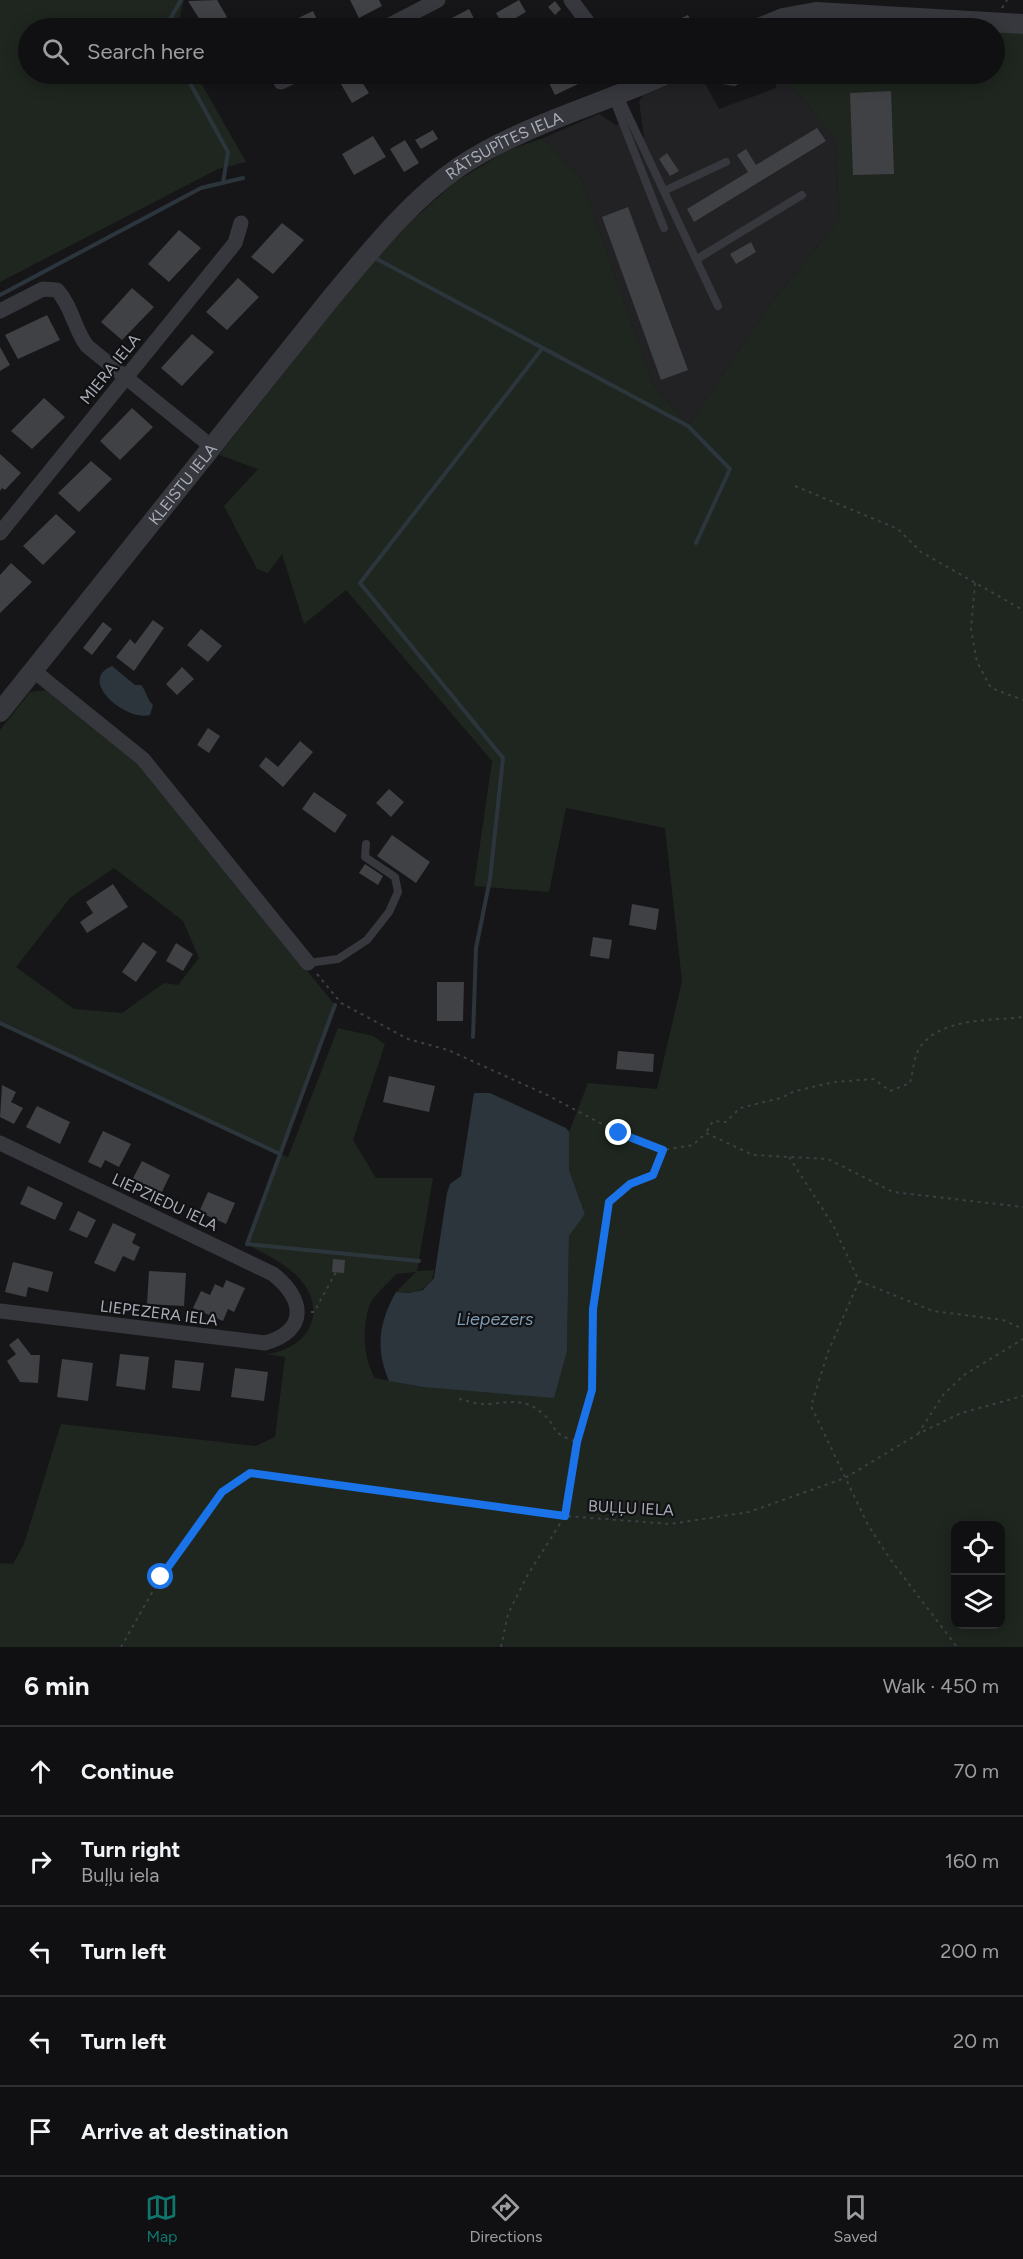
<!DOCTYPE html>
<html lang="en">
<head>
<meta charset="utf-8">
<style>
	:root { --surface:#101012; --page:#19191b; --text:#f1f3f6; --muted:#9c9d9f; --line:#303032; --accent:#0f766e }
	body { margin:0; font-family:Figtree,sans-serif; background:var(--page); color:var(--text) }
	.controls { position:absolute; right:18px; bottom:18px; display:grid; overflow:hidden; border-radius:12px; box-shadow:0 3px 15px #0003 }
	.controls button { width:54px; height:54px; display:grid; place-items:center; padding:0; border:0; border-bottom:2px solid var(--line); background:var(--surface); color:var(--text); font:30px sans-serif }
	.stop { position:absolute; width:18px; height:18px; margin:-14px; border:4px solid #1a73e8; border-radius:50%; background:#fff }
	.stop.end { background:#1a73e8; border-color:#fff; box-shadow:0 2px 6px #0008 }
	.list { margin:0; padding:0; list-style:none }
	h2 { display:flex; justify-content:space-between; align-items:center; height:78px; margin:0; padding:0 24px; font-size:26px }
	h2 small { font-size:20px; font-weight:400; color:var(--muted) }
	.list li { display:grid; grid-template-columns:39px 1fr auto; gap:18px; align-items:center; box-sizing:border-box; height:90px; padding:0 24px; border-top:2px solid var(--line) }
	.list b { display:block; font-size:22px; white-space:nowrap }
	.list p { margin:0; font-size:20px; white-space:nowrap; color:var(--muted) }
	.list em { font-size:20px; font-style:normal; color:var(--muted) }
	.icon { flex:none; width:33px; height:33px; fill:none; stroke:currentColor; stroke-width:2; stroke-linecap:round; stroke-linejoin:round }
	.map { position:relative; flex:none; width:1023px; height:1647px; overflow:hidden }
	.search { position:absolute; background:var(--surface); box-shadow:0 3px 15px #0003; left:18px; right:18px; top:18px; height:66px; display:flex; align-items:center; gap:15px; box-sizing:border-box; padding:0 21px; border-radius:33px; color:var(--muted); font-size:22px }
	.sheet { height:528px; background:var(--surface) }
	nav { display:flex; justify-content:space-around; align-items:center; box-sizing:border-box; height:84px; border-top:2px solid var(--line); background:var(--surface); font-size:16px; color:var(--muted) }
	nav a { display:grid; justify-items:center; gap:3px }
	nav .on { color:var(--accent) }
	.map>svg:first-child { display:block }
	.built { fill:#222225 }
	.green { fill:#1e261f; fill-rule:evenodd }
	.water { fill:#2c353c }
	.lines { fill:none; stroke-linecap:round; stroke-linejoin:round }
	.stream { stroke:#2c353c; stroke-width:4 }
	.building { fill:#404145 }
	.path { stroke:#3d3f44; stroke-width:2; stroke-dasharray:3 4.5; stroke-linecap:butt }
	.service { stroke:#37383d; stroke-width:8 }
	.minor { stroke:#37383d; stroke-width:15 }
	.tertiary { stroke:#37383d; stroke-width:20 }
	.route { stroke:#1a73e8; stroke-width:8 }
	.labels { text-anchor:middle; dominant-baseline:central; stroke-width:4.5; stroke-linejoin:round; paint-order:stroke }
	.street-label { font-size:16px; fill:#a8adb8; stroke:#111113 }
	.water-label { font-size:18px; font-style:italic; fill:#7f9bb3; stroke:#111113 }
</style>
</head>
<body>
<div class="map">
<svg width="1023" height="1647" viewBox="0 0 1023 1647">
	<rect width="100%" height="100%" fill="#161618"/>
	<path class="built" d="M 693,74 L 700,74 L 719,109 L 776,88 L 776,74 L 783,74 L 836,140 L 839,220 L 767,308 L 688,426 L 653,384 L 581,179 L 543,138 L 599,114 L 616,125 L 627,120 L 637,141 L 644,137 L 639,101 L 643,95 Z"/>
	<path class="green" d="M 0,0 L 184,0 L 177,28 L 28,28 L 28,74 L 196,74 L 246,162 L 218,169 L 0,282 Z
		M 814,21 L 959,28 L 807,28 Z
		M 995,30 L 1023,34 L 1023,1647 L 0,1647 L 0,1563 L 13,1564 L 24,1544 L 61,1424 L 256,1446 L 275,1437 L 285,1357 L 267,1354 C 312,1348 330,1307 295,1274 C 281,1261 262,1253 247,1244 L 280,1154 L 0,1023 L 0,730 L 30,692 L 47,690 L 139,765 L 335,1005 L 280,1154 L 288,1157 L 338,1028 L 373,1036 L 385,1044 L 353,1140 L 376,1178 L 433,1178 L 417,1271 L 434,1270 C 432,1291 414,1294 396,1292 L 416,1272 L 396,1274 C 389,1283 373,1295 369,1306 C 362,1329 363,1358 375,1378 L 423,1387 L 567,1351 L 569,1236 L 585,1214 L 569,1170 L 569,1132 L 588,1083 L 657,1089 L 682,981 L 665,828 L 566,808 L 549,892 L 474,886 L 492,761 L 346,590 L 304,624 L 282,554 L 268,573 L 257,569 L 224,506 L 258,469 L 219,455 L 375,258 L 407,225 L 454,183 L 506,151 L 543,138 L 581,179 L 653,384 L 688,426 L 767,308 L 839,220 L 836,140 L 783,74 L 994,74 ZM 114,868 L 183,921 L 199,958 L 178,985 L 164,983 L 122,1013 L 74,1009 L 16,967 L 70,898 ZM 956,1526 L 1000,1526 L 1000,1624 L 956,1624 Z"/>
	<path class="water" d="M 112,666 L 135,685 L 141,685 C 147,692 146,698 153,705 L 150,715 C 127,722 76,681 112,666 Z
		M 474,1093 L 490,1093 L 566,1128 L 569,1132 L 569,1170 L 585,1214 L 569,1236 L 567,1351 L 554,1398 L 423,1387 L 389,1381 C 375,1348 379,1322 396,1292 L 408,1293 L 423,1290 L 434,1278 L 447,1193 L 450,1184 L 461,1176 Z"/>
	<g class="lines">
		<path class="stream" d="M 170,28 L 169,21 L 181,0
			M 185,74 L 228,152 L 223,183
			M 375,258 L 688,426 L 730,469 L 696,543
			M 0,295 L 201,188 L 243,178
			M 335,1005 L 247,1244 L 419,1261
			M 0,1023 L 280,1154
			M 473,1037 L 476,948 L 490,879 L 503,758 L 360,583 L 541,350"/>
	</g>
	<path class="building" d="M 217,0 L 227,17 L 205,28 L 188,1 Z
		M 350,0 L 379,0 L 382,6 L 359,18 Z
		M 519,0 L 526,12 L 503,25 L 496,13 Z
		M 555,1 L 561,9 L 555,15 L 548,7 Z
		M 469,9 L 479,28 L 455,28 L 450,19 Z
		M 313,11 L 321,28 L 290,28 L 288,23 Z
		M 688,15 L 695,28 L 660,28 Z
		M 348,74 L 357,74 L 369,93 L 352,103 L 338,79 Z
		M 554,74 L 594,74 L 595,76 L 555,95 L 546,77 Z
		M 891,91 L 894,174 L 853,175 L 850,93 Z
		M 817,128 L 826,141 L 694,222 L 687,209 L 748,172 L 737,155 L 746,149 L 756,165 Z
		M 433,130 L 438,139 L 421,149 L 415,140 Z
		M 373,136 L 386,157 L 354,175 L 342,154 Z
		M 405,140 L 419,163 L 404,172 L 390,149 Z
		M 667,153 L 679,171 L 670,176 L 659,159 Z
		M 628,207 L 688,370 L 661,380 L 602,217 Z
		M 282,223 L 304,240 L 273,274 L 251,257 Z
		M 179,230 L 201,248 L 169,282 L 148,264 Z
		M 751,242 L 756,252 L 736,264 L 730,254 Z
		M 238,278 L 259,297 L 227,330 L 206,312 Z
		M 132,288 L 154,307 L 122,340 L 101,322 Z
		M 47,315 L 60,340 L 18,359 L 5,335 Z
		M 192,334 L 214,352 L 182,386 L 161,368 Z
		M 0,347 L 10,365 L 0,371 Z
		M 44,398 L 65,417 L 32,449 L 11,431 Z
		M 132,408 L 153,427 L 120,460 L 100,441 Z
		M 0,454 L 21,473 L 5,490 L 2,488 L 0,491 Z
		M 91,461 L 112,479 L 79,512 L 58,493 Z
		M 56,514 L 76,532 L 43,565 L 23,546 Z
		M 11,563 L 32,582 L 0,613 L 0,575 Z
		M 153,620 L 164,628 L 134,671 L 116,657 L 130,639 L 135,644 Z
		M 103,622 L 112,629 L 92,655 L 83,648 Z
		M 201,629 L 222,646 L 208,662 L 187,645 Z
		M 182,667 L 194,679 L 177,695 L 166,684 Z
		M 208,728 L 220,736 L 209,753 L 197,745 Z
		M 300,741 L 313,752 L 283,787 L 259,766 L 266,757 L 278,767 Z
		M 389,789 L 404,802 L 391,817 L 376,803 Z
		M 314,792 L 347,815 L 335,833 L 302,809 Z
		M 392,835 L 430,862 L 416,883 L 377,856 Z
		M 365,864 L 383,876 L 378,885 L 359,873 Z
		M 113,884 L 128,907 L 87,933 L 80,922 L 93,913 L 86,902 Z
		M 632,904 L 659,909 L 656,930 L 629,925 Z
		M 593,937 L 612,940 L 609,959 L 590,956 Z
		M 143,942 L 157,952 L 136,982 L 122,972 Z
		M 176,943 L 193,954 L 183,971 L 166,961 Z
		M 437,982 L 464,982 L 463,1021 L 437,1021 Z
		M 618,1051 L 654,1054 L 653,1072 L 616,1069 Z
		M 389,1076 L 435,1086 L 429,1112 L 383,1102 Z
		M 2,1085 L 16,1092 L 11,1102 L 23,1108 L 14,1124 L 0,1117 Z
		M 37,1106 L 70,1122 L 60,1144 L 26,1127 Z
		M 103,1131 L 131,1144 L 119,1167 L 105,1160 L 101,1168 L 88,1162 Z
		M 142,1161 L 170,1175 L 160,1196 L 131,1182 Z
		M 28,1186 L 63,1203 L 55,1220 L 20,1204 Z
		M 208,1192 L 235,1203 L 226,1224 L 199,1212 Z
		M 78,1211 L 96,1220 L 87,1238 L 69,1230 Z
		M 113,1223 L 136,1234 L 132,1243 L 140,1247 L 134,1261 L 123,1256 L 115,1272 L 94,1263 Z
		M 333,1259 L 345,1260 L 344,1273 L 332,1272 Z
		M 13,1262 L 53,1272 L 48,1292 L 28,1287 L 26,1297 L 5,1292 Z
		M 149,1271 L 186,1273 L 184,1306 L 147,1304 Z
		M 226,1280 L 245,1288 L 234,1312 L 228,1309 L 223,1321 L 193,1308 L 201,1291 L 210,1295 L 215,1284 L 223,1288 Z
		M 18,1338 L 31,1355 L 40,1355 L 38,1383 L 20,1382 L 7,1361 L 16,1354 L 9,1345 Z
		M 120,1354 L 149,1357 L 145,1390 L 116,1386 Z
		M 62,1359 L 93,1363 L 88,1401 L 57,1397 Z
		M 175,1360 L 204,1363 L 200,1391 L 172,1388 Z
		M 235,1368 L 268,1372 L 264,1401 L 231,1397 Z"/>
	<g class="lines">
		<path class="path" d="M 1002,8 L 1007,0
			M 795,486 L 898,529 L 921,552 L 1023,610
			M 975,583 L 971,629 L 977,662 L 991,688 L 1023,700
			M 317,974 L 341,1003 L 408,1039 L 448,1050 L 547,1095 L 619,1133 L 664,1150
			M 707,1131 L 713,1121 L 726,1122 L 740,1108 L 781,1098 L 795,1091 L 834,1082 L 874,1079 L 890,1091 L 910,1083 C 913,1072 914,1056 920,1047 C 942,1017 992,1021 1023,1017
			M 789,1157 L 833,1225 L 859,1281 L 933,1311 L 1003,1320 L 1023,1329
			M 859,1281 L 828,1352 L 811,1406 L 868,1525 L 890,1559 L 957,1647
			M 311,1312 L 314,1312 L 336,1272
			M 459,1399 C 468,1401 478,1405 487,1404 C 507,1403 524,1397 542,1413 C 560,1428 546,1431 577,1442
			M 918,1434 L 943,1395 L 964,1375 L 1023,1339
			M 121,1647 L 161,1577 L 207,1512 L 222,1492 L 250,1473 L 565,1516 L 670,1524 L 749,1512 L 845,1478 L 918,1434 L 961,1413 L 1023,1396
			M 501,1647 L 508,1614 L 527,1576 L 565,1516 L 577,1442 L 592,1390 L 593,1309 L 609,1202 L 630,1184 L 653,1175 L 664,1150 L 693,1145 L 706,1133 L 753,1155 L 828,1159 L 893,1192 L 1023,1207"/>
		<path class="service" d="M 716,74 L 723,80 L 734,82 L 748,74
			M 619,96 L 718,306
			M 613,98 L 664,228
			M 664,191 L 726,162
			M 697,259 L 802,195
			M 308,963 L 338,959 L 367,940 L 389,912 L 398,892 L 395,877 L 365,857 L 366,844"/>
		<path class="minor" d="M 571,0 L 592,28
			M 384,28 L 438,0
			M 626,74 L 637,88
			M 281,82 L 298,74
			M 0,311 L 43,289 L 57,290 C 72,306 74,329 87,346 L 212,447
			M 0,533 L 235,243 L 241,223
			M 34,671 L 143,759 L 308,963
			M 0,1143 L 273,1274 C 305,1299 308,1331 265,1343 L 0,1311"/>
		<g class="tertiary">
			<path d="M 759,28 L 783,18 L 816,12 L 1023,24"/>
			<path id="s1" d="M 0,712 L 335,293 C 373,248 410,201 459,167 C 520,126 600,105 667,74"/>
		</g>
	</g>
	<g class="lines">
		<path class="route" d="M 161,1577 L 222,1492 L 250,1473 L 565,1516 L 577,1442 L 592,1390 L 593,1309 L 609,1202 L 630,1184 L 653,1175 L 663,1150 L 619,1133"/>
	</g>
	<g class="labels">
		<g class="street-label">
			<text stroke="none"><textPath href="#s1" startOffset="764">RĀTSUPĪTES IELA</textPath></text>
			<text transform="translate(110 369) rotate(-51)">MIERA IELA</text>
			<text stroke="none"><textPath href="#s1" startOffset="292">KLEISTU IELA</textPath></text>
			<text transform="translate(165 1202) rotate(25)">LIEPZIEDU IELA</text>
			<text transform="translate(159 1313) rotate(7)">LIEPEZERA IELA</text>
			<text transform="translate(631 1508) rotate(3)">BUĻĻU IELA</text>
		</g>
		<g class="water-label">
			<text x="495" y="1319">Liepezers</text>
		</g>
	</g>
</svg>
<div class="controls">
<button><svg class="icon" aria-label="locate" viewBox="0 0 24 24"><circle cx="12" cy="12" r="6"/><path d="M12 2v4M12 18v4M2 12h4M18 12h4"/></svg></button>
<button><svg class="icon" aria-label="layers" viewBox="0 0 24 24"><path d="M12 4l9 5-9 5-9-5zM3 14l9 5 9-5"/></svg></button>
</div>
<div class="stop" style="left:161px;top:1577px"></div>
<div class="stop end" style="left:619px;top:1133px"></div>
<div class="search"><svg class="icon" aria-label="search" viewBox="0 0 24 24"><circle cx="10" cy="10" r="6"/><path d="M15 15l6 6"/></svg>Search here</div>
</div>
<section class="sheet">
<h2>6 min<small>Walk · 450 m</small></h2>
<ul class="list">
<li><svg class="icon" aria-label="ahead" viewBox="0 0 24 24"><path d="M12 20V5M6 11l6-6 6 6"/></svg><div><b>Continue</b></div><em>70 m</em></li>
<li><svg class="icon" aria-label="right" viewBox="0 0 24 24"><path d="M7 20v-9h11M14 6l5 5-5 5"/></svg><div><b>Turn right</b><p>Buļļu iela</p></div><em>160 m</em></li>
<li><svg class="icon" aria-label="left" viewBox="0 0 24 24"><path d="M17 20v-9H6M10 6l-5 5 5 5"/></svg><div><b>Turn left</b></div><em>200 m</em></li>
<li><svg class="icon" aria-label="left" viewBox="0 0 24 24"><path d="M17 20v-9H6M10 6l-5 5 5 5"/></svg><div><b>Turn left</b></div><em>20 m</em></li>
<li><svg class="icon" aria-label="arrive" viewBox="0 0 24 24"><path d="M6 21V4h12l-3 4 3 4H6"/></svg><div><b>Arrive at destination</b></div></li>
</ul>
</section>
<nav>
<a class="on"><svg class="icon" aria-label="map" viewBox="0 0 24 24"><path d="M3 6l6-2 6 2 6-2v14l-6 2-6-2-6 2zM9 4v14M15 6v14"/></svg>Map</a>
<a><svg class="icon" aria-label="directions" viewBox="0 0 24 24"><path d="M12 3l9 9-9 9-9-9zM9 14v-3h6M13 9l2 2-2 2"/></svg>Directions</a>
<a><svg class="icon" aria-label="saved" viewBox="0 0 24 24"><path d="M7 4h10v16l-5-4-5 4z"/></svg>Saved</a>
</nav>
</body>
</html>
